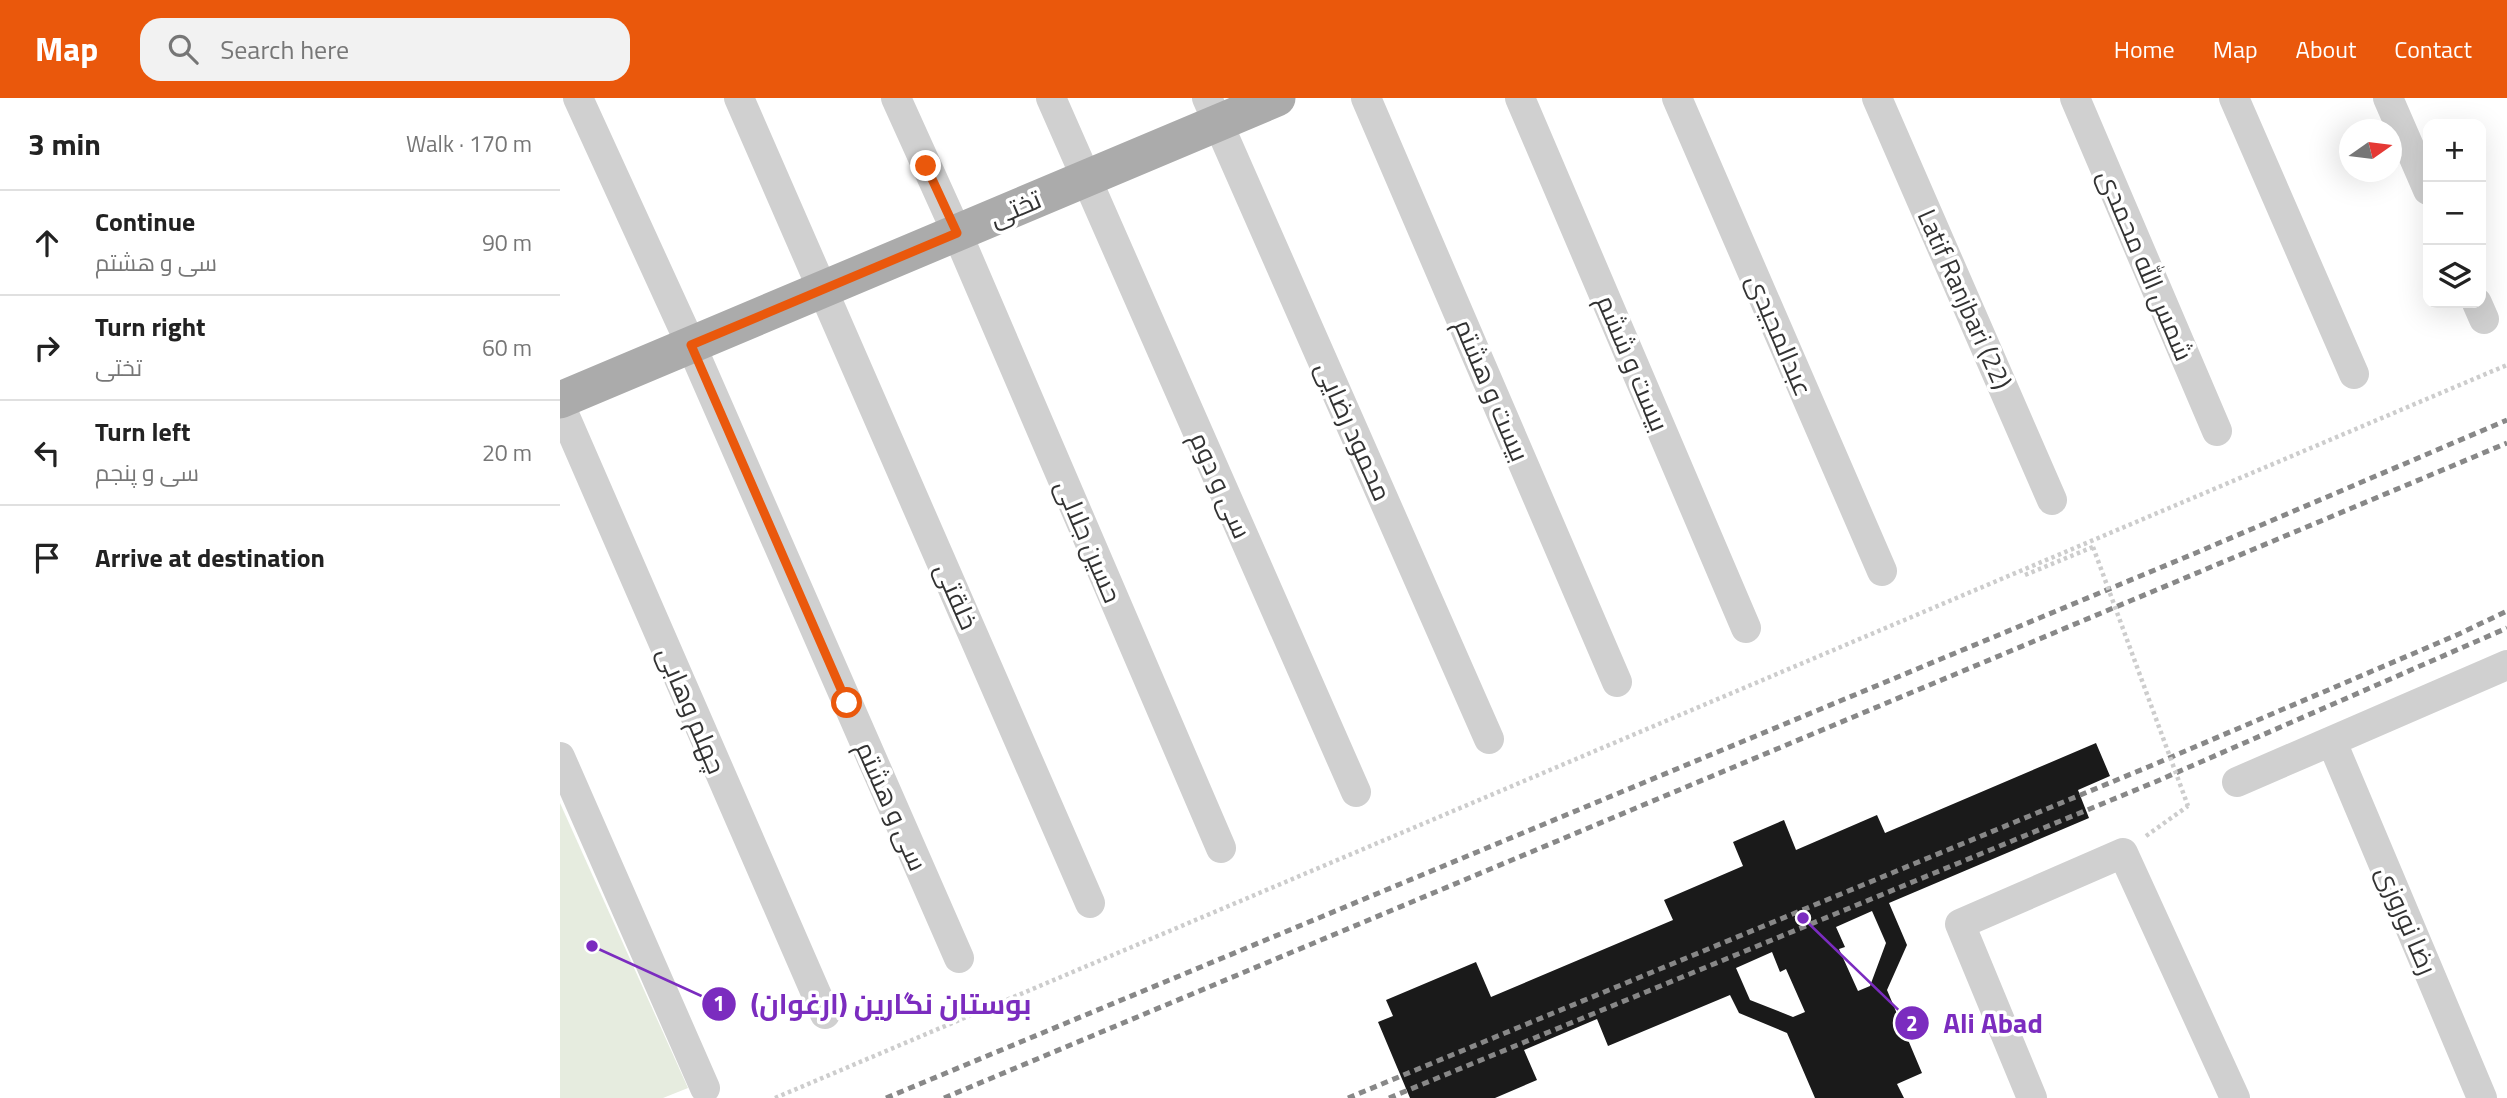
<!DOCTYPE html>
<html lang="en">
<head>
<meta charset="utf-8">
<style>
	:root { --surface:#fff; --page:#f2f2f2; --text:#222; --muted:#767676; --line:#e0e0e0; --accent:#ea580c }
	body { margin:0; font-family:"Titillium Web",Cairo,sans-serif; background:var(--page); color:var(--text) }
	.controls { position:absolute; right:21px; top:21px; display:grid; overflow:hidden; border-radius:14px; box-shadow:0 7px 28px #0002 }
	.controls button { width:63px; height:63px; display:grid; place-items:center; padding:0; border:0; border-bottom:2px solid var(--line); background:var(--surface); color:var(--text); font:35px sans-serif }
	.compass { position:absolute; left:1779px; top:21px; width:63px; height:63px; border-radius:50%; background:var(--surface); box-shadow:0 7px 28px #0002; rotate:76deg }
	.stop { position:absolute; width:21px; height:21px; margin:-16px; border:5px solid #ea580c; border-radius:50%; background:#fff }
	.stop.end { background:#ea580c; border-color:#fff; box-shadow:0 2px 7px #0008 }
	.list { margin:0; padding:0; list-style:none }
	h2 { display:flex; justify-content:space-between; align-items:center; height:91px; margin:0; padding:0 28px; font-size:30px }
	h2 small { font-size:23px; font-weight:400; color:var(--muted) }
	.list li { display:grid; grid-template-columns:46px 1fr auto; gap:21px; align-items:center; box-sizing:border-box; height:105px; padding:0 28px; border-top:2px solid var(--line) }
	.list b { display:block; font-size:26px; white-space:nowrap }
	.list p { margin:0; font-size:23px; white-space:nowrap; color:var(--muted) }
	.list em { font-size:23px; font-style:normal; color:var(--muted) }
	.icon { flex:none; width:38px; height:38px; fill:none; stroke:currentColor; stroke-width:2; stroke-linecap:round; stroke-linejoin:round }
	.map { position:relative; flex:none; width:1947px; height:1000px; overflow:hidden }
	header { display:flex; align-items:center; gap:42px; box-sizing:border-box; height:98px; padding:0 35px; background:var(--accent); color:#fff }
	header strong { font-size:33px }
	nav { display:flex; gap:38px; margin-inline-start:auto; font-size:24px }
	.search { width:490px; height:63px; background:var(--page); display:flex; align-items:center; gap:18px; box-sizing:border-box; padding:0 24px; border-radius:21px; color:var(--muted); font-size:26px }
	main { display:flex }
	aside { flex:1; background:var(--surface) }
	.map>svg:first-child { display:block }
	.green { fill:#e6ecdf }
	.building { fill:#1a1a1a; fill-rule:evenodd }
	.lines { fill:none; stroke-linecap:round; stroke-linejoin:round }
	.path { stroke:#cdcdcd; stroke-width:4.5; stroke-dasharray:3.5 3.5; stroke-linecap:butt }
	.minor { stroke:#d0d0d0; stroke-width:30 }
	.major { stroke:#ababab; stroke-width:37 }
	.rail { stroke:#888; stroke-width:5; stroke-dasharray:7 5; stroke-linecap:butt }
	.path-bridge { stroke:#cdcdcd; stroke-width:4.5; stroke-dasharray:3.5 3.5; stroke-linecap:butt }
	.route { stroke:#ea580c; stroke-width:9 }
	.labels { text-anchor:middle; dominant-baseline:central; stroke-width:7; stroke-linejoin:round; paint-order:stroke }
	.street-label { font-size:26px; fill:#333; stroke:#fff }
	.leader { fill:none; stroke:#7b2cbf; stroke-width:2.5 }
	.callout-dot { fill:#7b2cbf; stroke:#fff; stroke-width:2.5 }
	.mark-label { font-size:21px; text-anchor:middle; font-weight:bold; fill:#fff }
	.callout-label { font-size:28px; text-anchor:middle; font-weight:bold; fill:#7b2cbf; stroke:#fff; stroke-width:7; stroke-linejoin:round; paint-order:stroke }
</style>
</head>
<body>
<header>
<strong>Map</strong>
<div class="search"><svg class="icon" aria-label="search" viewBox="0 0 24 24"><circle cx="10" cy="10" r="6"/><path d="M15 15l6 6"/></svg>Search here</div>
<nav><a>Home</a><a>Map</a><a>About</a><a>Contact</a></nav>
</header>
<main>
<aside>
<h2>3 min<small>Walk · 170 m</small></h2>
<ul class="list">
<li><svg class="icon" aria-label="ahead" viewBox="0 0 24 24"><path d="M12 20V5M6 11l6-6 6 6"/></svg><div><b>Continue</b><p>سی و هشتم</p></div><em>90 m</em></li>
<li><svg class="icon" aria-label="right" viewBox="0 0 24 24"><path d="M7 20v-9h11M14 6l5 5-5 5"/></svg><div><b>Turn right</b><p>تختی</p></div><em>60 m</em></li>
<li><svg class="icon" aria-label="left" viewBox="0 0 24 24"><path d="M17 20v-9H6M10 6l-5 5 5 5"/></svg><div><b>Turn left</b><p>سی و پنجم</p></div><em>20 m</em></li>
<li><svg class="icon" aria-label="arrive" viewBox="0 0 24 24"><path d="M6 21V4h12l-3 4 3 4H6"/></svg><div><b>Arrive at destination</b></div></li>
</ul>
</aside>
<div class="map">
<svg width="1947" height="1000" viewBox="0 0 1947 1000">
	<rect width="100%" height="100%" fill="#fff"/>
	<path class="green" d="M 0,705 L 128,990 L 103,1000 L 0,1000 Z"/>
	<path class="building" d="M 1536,645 L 1550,678 L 1518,692 L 1529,720 L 1329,805 L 1347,847 L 1327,892 L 1362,975 L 1337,986 L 1344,1000 L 1255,1000 L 1227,935 L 1179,915 L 1170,897 L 1048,948 L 1037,921 L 964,952 L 977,982 L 935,1000 L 850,1000 L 818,924 L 833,918 L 826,902 L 916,864 L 931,899 L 1113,822 L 1104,802 L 1183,768 L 1173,744 L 1224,722 L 1236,752 L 1317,717 L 1325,735 ZM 1312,813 L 1326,845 L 1310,888 L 1298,893 L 1279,851 L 1285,849 L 1276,829 ZM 1212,854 L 1220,874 L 1226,871 L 1245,914 L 1233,919 L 1190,902 L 1176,870 Z"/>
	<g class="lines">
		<path class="path" d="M 1465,477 L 1533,449
			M 1586,738 L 1628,708
			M 215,1000 L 1947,267"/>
		<path class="minor" d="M 18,0 L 131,247 L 399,860
			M 179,0 L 530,805
			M 336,0 L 397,135 L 661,750
			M 491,0 L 796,694
			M 647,0 L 929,641
			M 806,0 L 1057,584
			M 960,0 L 1186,530
			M 1117,0 L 1322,473
			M 1317,0 L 1492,402
			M 1515,0 L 1657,333
			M 1674,0 L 1794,276
			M 1828,0 L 1868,92
			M 1917,205 L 1924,221
			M 0,307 L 265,916
			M 1772,644 L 1922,1000
			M 0,659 L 145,990
			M 1677,684 L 1947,567
			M 1472,1000 L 1400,826 L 1563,755 L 1675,1000"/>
		<path class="major" d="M 0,302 L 717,0"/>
		<path class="rail" d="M 326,1000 L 1638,454 L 1947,322
			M 384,1000 L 1947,345
			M 788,1000 L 1588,669 L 1899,536 L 1947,513
			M 829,1000 L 1595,684 L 1947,530"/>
		<path class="path-bridge" d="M 1533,449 L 1628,708"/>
	</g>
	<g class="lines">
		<path class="route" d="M 287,605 L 131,247 L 397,135 L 366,68"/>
	</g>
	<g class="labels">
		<g class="street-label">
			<text transform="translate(455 110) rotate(-23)">تختی</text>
			<text transform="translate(1586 167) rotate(67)">شمس الله محمدی</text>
			<text transform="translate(1405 201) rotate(66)">Latif Ranjbari (22)</text>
			<text transform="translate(1220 237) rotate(67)">عبدالمجیدی</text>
			<text transform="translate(1073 265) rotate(67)">بیست و ششم</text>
			<text transform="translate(932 292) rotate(67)">بیست و هشتم</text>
			<text transform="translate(794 333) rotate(66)">محمود رضایی</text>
			<text transform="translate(661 387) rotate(66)">سی و دوم</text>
			<text transform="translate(529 443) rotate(67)">حسین جلالی</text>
			<text transform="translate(397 498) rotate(66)">خلقتی</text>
			<text transform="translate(132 612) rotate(67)">چهلم وهابی</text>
			<text transform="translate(332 708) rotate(66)">سی و هشتم</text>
			<text transform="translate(1847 822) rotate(67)">رضا نوروزی</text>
		</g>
	</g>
	<path class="leader" d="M32 848L159 906M1243 820L1352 925"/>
	<g class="callout-dot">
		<circle cx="32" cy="848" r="7"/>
		<circle cx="1243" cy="820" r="7"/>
		<circle cx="159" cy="906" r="18"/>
		<circle cx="1352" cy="925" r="18"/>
	</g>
	<g class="mark-label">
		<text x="159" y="913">1</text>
		<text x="1352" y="933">2</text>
	</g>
	<g class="callout-label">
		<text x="331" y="916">بوستان نگارین (ارغوان)</text>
		<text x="1433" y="935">Ali Abad</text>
	</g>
</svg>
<div class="controls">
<button>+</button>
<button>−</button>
<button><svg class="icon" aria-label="layers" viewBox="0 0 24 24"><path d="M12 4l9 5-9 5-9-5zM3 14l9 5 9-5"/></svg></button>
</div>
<svg class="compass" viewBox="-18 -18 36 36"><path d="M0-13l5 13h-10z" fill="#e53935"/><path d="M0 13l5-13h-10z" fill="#767676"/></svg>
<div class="stop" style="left:287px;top:605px"></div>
<div class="stop end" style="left:366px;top:68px"></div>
</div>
</main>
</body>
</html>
